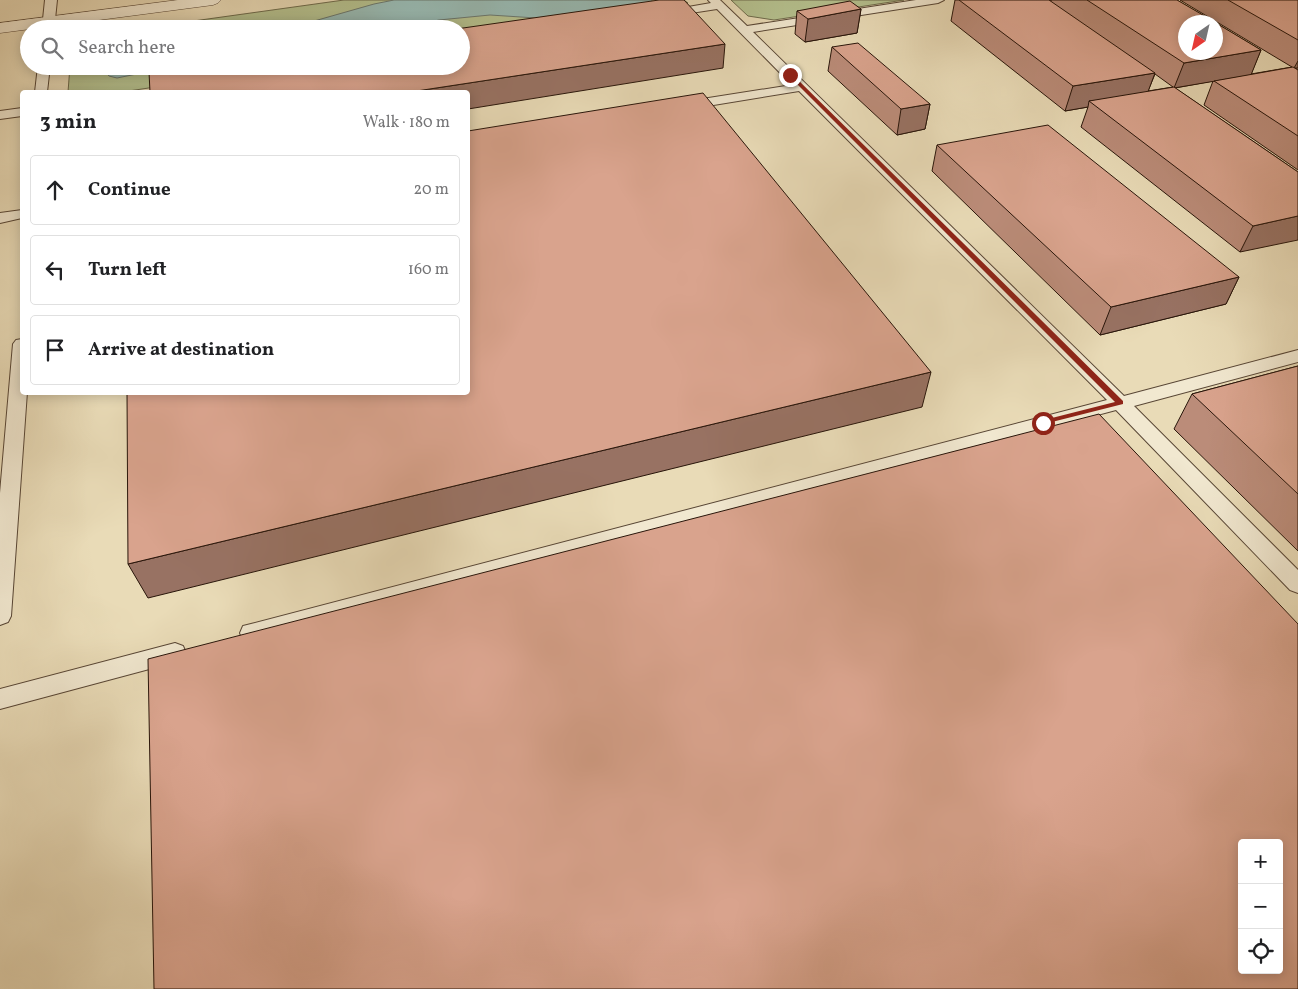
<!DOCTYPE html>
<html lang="en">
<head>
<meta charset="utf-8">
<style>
	:root { --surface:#fff; --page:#f6f6f6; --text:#202124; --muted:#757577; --line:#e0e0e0 }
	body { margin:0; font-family:Vollkorn,serif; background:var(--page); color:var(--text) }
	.controls { position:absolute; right:15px; bottom:15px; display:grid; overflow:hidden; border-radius:5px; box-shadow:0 2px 12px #0003 }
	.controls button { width:45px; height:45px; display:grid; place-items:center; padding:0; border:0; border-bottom:1px solid var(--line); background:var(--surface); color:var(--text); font:25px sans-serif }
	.compass { position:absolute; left:1178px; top:15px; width:45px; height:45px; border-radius:50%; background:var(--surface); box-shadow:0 2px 12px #0003; rotate:214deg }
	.stop { position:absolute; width:15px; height:15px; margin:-11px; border:4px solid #8f2418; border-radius:50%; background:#fff }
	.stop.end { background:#8f2418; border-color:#fff; box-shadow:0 1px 5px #0008 }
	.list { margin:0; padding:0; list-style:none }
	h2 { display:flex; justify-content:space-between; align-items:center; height:65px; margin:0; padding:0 20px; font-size:21px }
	h2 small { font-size:16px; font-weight:400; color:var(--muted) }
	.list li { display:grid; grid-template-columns:32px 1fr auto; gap:15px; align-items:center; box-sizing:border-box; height:70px; margin:0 10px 10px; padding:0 10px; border:1px solid var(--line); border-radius:5px }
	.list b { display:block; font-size:19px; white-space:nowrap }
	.list em { font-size:16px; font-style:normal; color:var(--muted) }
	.icon { flex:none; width:28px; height:28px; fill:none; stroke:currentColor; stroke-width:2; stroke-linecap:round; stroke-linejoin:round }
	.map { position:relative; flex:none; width:1298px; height:989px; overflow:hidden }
	.search { position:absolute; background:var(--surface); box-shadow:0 2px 12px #0003; left:20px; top:20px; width:450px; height:55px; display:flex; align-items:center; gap:12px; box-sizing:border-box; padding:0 18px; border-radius:28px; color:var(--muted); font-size:19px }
	.panel { position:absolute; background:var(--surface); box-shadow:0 2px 12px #0003; left:20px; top:90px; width:450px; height:305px; border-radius:5px }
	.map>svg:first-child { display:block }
	.green { fill:#b5c18f; stroke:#6e6b4c }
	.water { fill:#98bab3; stroke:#6b786f }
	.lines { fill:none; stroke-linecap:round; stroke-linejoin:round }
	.lane-casing { stroke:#584635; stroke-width:2 }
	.street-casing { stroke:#584635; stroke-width:1 }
	.lane { fill:#f1e8d0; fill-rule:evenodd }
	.street { fill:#f1e8d0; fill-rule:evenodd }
	.wall { fill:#bb8c79; stroke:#28150a; fill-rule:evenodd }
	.shaded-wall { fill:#987263; stroke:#28150a }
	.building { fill:#d9a38d; stroke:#28150a; fill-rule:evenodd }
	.route { fill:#8f2418 }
</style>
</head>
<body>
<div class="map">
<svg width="1298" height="989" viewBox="0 0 1298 989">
	<rect width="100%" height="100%" fill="#e9dbb7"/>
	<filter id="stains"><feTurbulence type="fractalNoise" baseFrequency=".004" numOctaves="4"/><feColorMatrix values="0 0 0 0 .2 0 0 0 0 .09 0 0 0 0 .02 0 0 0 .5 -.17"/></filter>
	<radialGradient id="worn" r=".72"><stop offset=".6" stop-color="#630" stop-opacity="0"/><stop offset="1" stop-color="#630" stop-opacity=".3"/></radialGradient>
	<path class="green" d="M 344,0 L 684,0 L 688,3 L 679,8 L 461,29 L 136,29 Z
		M 731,0 L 904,0 L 774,20 L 748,16 Z
		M 70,66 L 295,66 L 122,92 L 68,92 Z"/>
	<path class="water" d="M 394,0 L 652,0 L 651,2 L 536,18 L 490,15 L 439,20 L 395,29 L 286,29 L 374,4 Z
		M 101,66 L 176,66 L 117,78 L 109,76 Z"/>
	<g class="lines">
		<g class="lane-casing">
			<path id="lane" d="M 45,0 L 57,0 L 54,29 L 42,29 Z
				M 708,0 L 720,0 L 747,26 L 916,0 L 944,0 L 938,3 L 753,32 L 1124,396 L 1298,350 L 1298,362 L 1134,406 L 1298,570 L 1298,593 L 1290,590 L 1116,410 L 251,642 L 243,640 L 240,633 L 243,626 L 251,624 L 1107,400 L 799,91 L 683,110 L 678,109 L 676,106 L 678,103 L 683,102 L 792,85 L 717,9 L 665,17 L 659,14 L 665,11 L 711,3 Z
				M 38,66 L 50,66 L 47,92 L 35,92 Z
				M 22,108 L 22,116 L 0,119 L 0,111 Z
				M 22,210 L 22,218 L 0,223 L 0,213 Z
				M 22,339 L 22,392 L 27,392 L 11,616 L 8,622 L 0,625 L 0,493 L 13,344 L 16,340 Z
				M 175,643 L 183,646 L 186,653 L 183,660 L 0,709 L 0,689 Z"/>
		</g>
		<g class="street-casing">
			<path id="street" d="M 178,0 L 221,0 L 218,3 L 213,5 L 0,33 L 0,23 Z"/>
		</g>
		<use href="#lane" class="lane"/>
		<use href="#street" class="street"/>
	</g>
	<path class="wall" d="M 955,0 L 1049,0 L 1051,1 L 1051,0 L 1177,0 L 1261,50 L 1251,74 L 1292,67 L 1180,0 L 1298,0 L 1298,68 L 1295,68 L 1298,70 L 1298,170 L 1204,105 L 1213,81 L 1175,88 L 1298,172 L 1240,252 L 1081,127 L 1088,107 L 1065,111 L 951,21 ZM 1155,74 L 1173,87 L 1148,91 Z
		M 861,9 L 857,33 L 805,42 L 795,34 L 797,11 Z
		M 832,47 L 930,104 L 925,129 L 897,135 L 828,71 Z
		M 937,145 L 1239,277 L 1226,304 L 1100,335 L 932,171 Z
		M 1298,366 L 1298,551 L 1174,429 L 1192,394 Z"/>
	<path class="shaded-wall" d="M 861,9 L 857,33 L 805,42 L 808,19 Z
		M 725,44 L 723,68 L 468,109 L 468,92 L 410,92 Z
		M 1261,50 L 1251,75 L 1174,88 L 1184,63 Z
		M 1298,61 L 1298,68 L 1294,68 Z
		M 1155,73 L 1146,97 L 1089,101 L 1088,107 L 1065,111 L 1073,86 Z
		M 930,104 L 925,129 L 897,135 L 901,109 Z
		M 1298,216 L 1298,240 L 1240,252 L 1253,226 Z
		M 1239,277 L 1226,304 L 1100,335 L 1111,307 Z
		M 931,372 L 922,407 L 148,598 L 128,564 Z"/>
	<path class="building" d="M 659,0 L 684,0 L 725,44 L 410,92 L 150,92 L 149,72 L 192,66 L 461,66 L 461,29 L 456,29 Z
		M 959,0 L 1049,0 L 1155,73 L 1073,86 Z
		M 1087,0 L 1177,0 L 1215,22 L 1186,22 L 1186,52 L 1216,52 L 1216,23 L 1261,50 L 1184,63 Z
		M 1228,0 L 1298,0 L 1298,40 Z
		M 850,1 L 861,9 L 808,19 L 797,11 Z
		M 858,43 L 930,104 L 901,109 L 832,47 Z
		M 1293,67 L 1298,70 L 1298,136 L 1214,81 Z
		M 1174,87 L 1298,172 L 1298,216 L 1253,226 L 1089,101 Z
		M 703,93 L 931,372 L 128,564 L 127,392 L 468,392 L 468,131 Z
		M 1048,125 L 1239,277 L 1111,307 L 937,145 Z
		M 1298,366 L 1298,494 L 1192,394 Z
		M 1099,414 L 1298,624 L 1298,989 L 154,989 L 148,659 ZM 1242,843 L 1279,843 L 1279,970 L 1242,970 Z"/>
	<path class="route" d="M 789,74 L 792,74 L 1123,401 L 1123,404 L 1040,425 L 1040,421 L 1115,402 L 789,76 Z"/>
	<rect width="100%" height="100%" filter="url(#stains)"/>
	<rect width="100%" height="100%" fill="url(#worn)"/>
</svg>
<div class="controls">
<button>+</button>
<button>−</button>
<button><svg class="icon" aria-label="locate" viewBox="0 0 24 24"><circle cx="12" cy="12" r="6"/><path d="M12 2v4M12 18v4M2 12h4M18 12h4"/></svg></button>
</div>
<svg class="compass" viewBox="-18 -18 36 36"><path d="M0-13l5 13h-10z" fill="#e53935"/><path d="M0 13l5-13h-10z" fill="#757577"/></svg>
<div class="stop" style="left:1043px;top:423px"></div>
<div class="stop end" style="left:790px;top:75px"></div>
<div class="search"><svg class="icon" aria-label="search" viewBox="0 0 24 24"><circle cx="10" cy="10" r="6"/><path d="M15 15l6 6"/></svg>Search here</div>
<section class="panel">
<h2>3 min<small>Walk · 180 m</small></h2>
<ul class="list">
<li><svg class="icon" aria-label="ahead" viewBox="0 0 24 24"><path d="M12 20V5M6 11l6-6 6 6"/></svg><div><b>Continue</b></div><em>20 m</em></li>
<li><svg class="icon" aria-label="left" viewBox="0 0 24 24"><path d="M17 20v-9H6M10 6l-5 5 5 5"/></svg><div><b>Turn left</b></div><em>160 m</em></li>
<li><svg class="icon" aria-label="arrive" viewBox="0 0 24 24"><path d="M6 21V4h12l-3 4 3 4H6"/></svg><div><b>Arrive at destination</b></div></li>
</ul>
</section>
</div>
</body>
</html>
